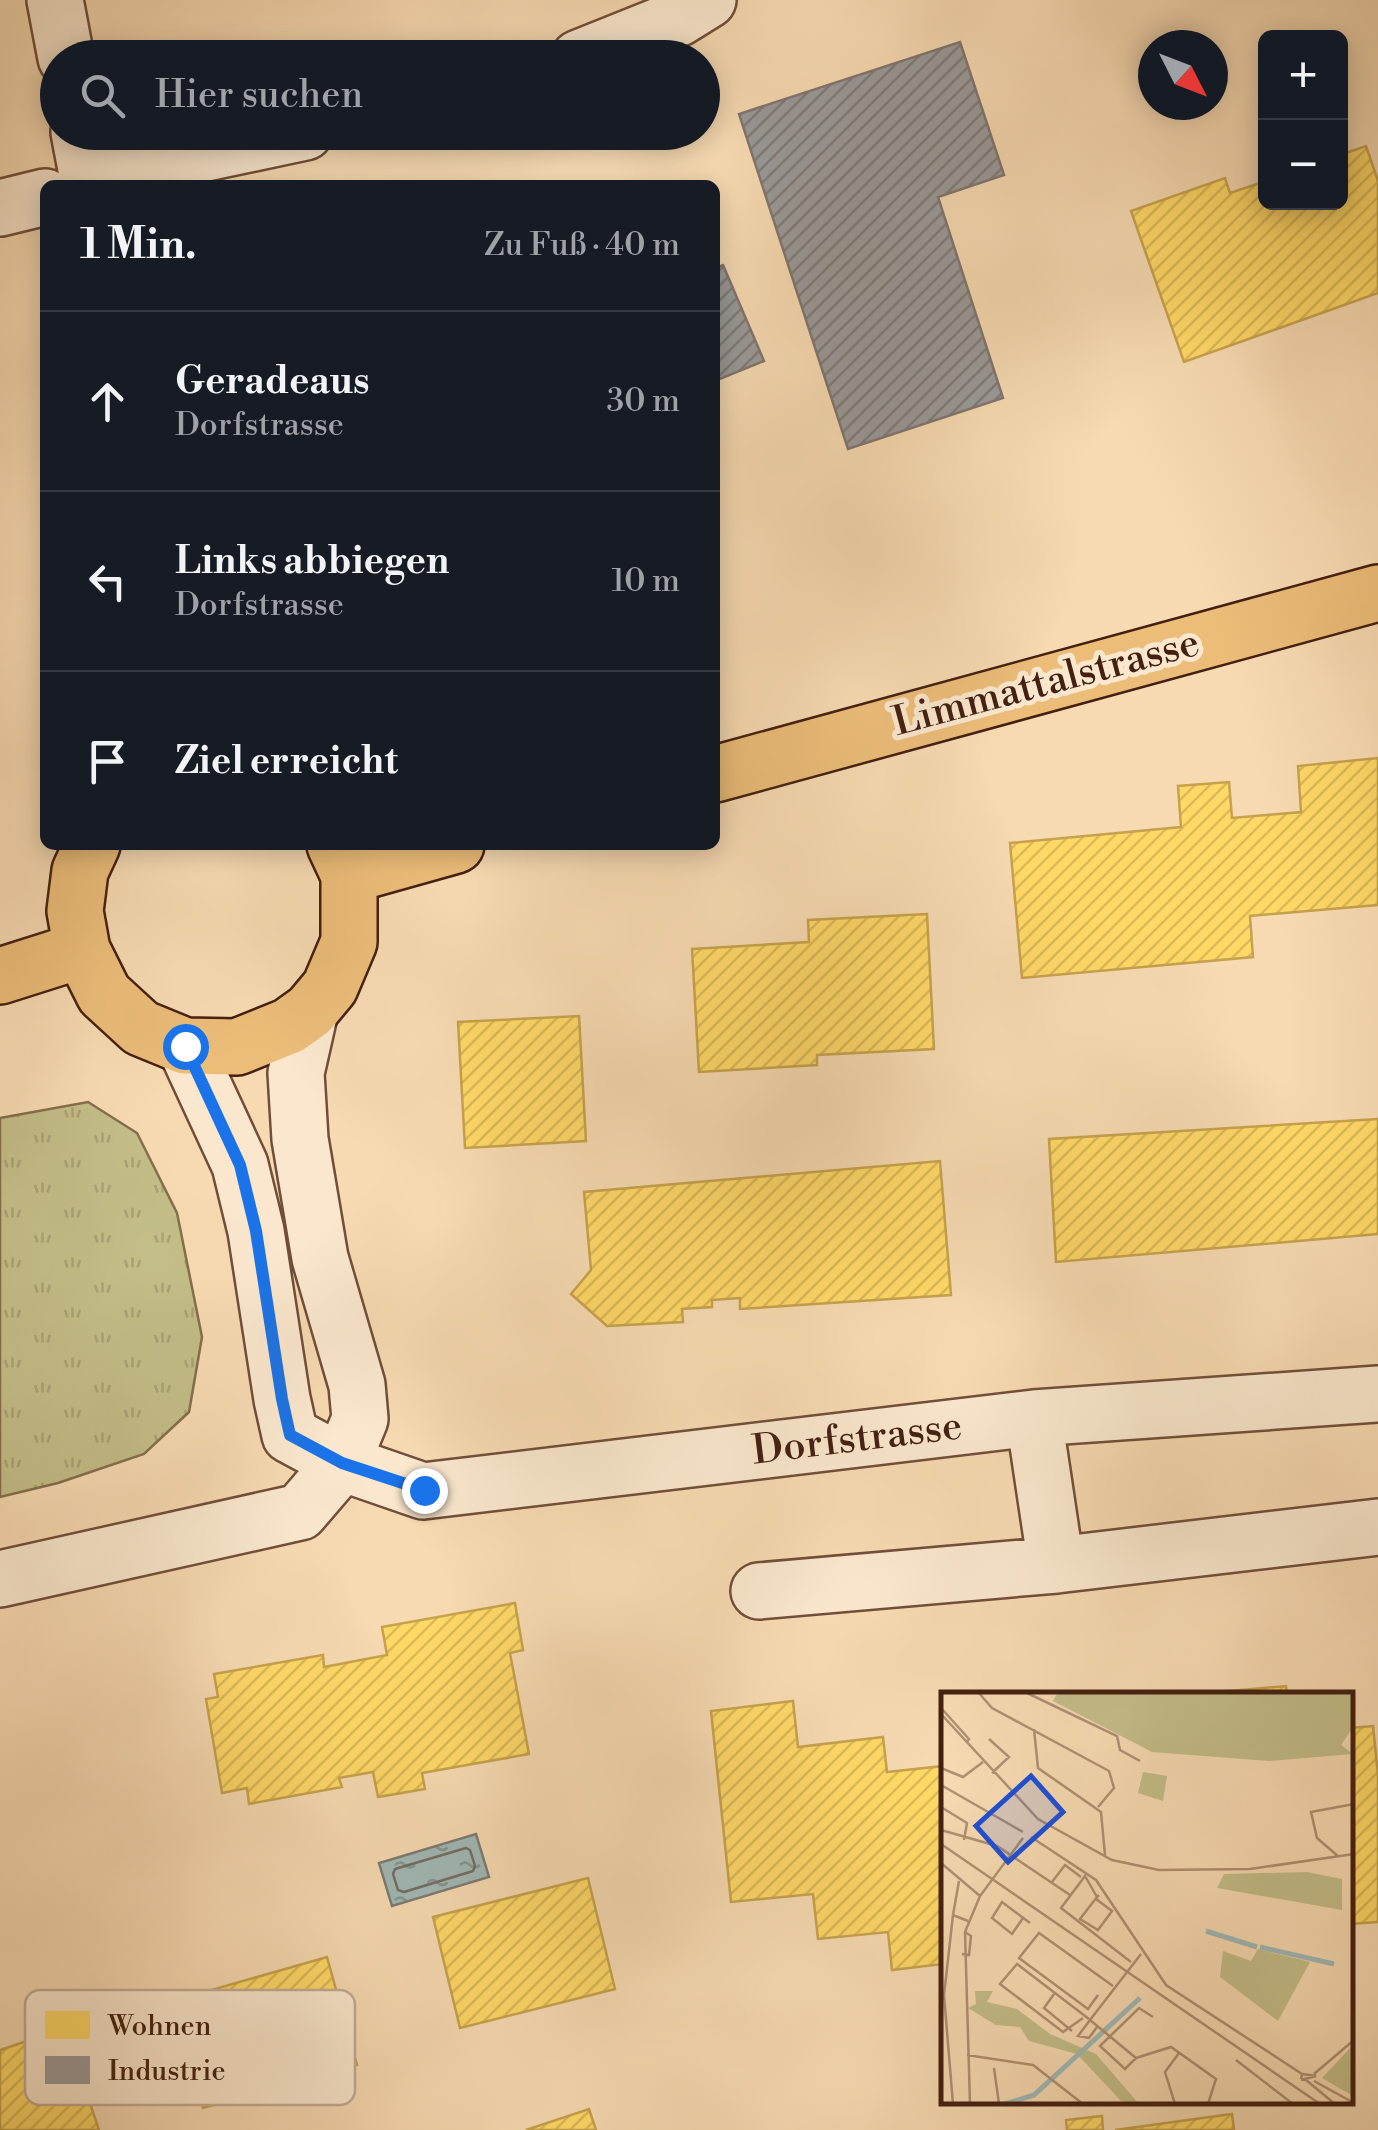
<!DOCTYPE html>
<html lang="de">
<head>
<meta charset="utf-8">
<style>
	:root { --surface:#171b24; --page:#20242c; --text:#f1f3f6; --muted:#9ea1a6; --line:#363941 }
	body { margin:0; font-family:"Libre Bodoni",serif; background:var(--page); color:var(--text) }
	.controls { position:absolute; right:30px; top:30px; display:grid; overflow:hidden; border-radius:15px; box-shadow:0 5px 25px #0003 }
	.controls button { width:90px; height:90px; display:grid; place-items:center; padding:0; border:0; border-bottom:2px solid var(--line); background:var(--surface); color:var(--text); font:50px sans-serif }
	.compass { position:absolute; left:1138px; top:30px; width:90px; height:90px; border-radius:50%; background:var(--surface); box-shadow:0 5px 25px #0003; rotate:132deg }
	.stop { position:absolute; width:30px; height:30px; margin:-22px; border:8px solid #1a73e8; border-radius:50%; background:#fff }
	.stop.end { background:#1a73e8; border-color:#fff; box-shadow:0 2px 10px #0008 }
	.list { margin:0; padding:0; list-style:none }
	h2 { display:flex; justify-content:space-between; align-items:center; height:130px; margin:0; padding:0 40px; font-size:42px }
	h2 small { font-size:32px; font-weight:400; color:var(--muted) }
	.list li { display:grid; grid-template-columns:65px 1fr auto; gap:30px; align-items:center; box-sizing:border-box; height:180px; padding:0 40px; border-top:2px solid var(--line) }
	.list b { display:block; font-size:38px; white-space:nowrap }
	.list p { margin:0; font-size:32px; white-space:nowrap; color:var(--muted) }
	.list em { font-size:32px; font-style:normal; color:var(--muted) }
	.icon { flex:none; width:55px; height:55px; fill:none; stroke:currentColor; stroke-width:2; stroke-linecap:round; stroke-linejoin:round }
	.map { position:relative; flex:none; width:1378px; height:2130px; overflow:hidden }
	.search { position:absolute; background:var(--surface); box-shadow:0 5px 25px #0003; left:40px; top:40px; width:680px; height:110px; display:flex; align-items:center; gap:25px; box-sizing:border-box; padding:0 35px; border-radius:55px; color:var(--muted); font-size:38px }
	.panel { position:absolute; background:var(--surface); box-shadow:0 5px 25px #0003; left:40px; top:180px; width:680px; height:670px; border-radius:15px }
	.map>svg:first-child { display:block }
	.grass { fill:url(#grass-tufts); stroke:#846e4c; stroke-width:2.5 }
	.water { fill:url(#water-ripples); stroke:#7b7b74; stroke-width:2.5 }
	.homes { fill:url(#homes-hatch); stroke:#c7a24c; stroke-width:2.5 }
	.industry { fill:url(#industry-hatch); stroke:#807570; stroke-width:2.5 }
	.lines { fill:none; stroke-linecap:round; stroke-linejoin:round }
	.shore { stroke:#726c64; stroke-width:2.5 }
	.minor-casing { stroke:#714e39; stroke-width:60 }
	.major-casing { stroke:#442011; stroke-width:60 }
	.minor { stroke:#fae7cd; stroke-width:55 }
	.major { stroke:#ecbd79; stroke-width:55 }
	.route { stroke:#1a73e8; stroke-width:12 }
	.labels { text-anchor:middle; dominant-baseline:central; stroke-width:10; stroke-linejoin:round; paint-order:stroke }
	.street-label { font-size:40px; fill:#442011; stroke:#fae7cd }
	.inset-river { fill:none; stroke:#a0b8b6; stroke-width:5 }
	.inset-road { fill:none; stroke:#af9072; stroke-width:2.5 }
	.view { fill:#1d4ed8; fill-opacity:0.15; stroke:#1d4ed8; stroke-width:5 }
	.inset-edge { fill:none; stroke:#442011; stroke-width:5 }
	.key { fill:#fae7cd; stroke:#c3ab95; stroke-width:2.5 }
	.key-label { font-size:28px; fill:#442011 }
</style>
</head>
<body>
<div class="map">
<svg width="1378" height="2130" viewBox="0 0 1378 2130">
	<defs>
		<pattern id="grass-tufts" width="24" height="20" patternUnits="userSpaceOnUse" patternTransform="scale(2.5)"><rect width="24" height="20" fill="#c3bd88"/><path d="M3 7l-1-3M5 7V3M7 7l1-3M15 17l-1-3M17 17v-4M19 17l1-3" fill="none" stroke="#a9a274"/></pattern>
		<pattern id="water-ripples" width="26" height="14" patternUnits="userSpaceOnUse" patternTransform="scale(2.5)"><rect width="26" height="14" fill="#a0b8b6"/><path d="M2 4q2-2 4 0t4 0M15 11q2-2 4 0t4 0" fill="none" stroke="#849593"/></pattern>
		<pattern id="homes-hatch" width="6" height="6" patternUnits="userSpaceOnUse" patternTransform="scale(2.5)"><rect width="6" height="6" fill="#ffd966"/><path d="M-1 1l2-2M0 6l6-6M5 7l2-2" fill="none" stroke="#dcba57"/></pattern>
		<pattern id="industry-hatch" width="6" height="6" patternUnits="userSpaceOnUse" patternTransform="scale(2.5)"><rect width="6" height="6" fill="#999"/><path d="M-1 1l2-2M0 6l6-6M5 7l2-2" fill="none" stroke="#7e7c7b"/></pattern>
	</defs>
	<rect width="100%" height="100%" fill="#f7dab2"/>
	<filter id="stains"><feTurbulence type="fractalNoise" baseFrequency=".002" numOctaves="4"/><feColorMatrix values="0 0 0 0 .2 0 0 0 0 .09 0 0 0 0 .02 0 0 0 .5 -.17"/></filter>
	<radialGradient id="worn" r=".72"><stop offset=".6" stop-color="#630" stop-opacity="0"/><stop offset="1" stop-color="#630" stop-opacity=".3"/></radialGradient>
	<path class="grass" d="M 88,1102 L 137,1133 L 177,1213 L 202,1337 L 189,1412 L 144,1454 L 58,1483 L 0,1497 L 0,1118 Z"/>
	<path class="water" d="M 476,1834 L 489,1877 L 392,1906 L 379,1863 Z"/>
	<path class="homes" d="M 1366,146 L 1378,181 L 1378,293 L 1184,362 L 1131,211 L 1225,178 L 1230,193 L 1266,181 L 1266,202 L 1340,202 L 1340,155 Z
		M 1378,758 L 1378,905 L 1250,916 L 1253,957 L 1022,978 L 1010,843 L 1181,827 L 1178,786 L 1229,782 L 1232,818 L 1301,812 L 1298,766 Z
		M 927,914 L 934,1049 L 817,1055 L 817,1065 L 699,1072 L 692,949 L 809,942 L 808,920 Z
		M 579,1016 L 586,1141 L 465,1148 L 458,1022 Z
		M 1378,1119 L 1378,1234 L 1056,1262 L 1049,1139 Z
		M 940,1161 L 951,1295 L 740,1309 L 740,1298 L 712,1300 L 712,1307 L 682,1309 L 683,1322 L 607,1326 L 571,1294 L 591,1270 L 584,1192 Z
		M 515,1603 L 523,1650 L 510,1653 L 529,1754 L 422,1773 L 425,1789 L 378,1797 L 373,1772 L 339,1778 L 342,1787 L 249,1804 L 247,1788 L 222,1793 L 206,1699 L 218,1697 L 214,1674 L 323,1655 L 324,1667 L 387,1655 L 382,1627 Z
		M 1286,1686 L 1287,1695 L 1196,1695 L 1196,1694 Z
		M 793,1701 L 798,1747 L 883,1737 L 887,1772 L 943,1766 L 943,1964 L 892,1970 L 888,1932 L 818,1939 L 813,1894 L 731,1902 L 711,1711 Z
		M 1373,1726 L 1378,1774 L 1378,1922 L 1350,1924 L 1350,1728 Z
		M 588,1878 L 615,1989 L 460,2028 L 433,1917 Z
		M 327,1957 L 357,2065 L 203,2108 L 173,2001 Z
		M 65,2028 L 99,2130 L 0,2130 L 0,2050 Z
		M 589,2109 L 596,2130 L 526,2130 Z
		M 1232,2114 L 1234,2130 L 1115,2130 Z
		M 1102,2116 L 1103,2130 L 1067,2130 L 1066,2120 Z"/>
	<path class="industry" d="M 960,42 L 1004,175 L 938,197 L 1003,398 L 848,449 L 739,114 Z
		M 723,265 L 764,361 L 715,381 L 715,268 Z"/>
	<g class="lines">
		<path class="shore" d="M 466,1848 L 470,1850 L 475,1866 L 473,1871 L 404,1892 L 398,1890 L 393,1874 L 395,1869 Z"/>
		<g class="minor-casing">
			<path id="minor" d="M 55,0 L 66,58
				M 579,58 L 679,18 L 708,0
				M 79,132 L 89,185
				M 84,185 L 154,164 L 305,132
				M 0,208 L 45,197
				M 185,1046 L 240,1165 L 256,1231 L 282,1399 L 290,1435 L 342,1463 L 423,1491 L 1034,1418 L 1378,1394
				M 1034,1418 L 1056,1565 L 1378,1527
				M 0,1579 L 300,1512 L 342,1463 L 360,1419 L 357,1385 L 320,1258 L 300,1139 L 296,1073 L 310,1011
				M 759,1591 L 1056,1565"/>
		</g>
		<g class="major-casing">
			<path id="major" d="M 715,774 L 1378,593
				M 92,845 L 80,871 L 75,911 L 82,950 L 104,994 L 141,1028 L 185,1046 L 237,1047 L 289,1026 L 310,1011 L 330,987 L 349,942 L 349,875 L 335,845
				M 349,875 L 456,845
				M 0,976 L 82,950"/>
		</g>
		<use href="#minor" class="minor"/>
		<use href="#major" class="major"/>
	</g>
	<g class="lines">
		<path class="route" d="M 185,1046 L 240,1165 L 256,1231 L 282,1399 L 290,1435 L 342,1463 L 424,1490"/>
	</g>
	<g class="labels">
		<g class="street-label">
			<text transform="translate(1046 683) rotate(-15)">Limmattalstrasse</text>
			<text transform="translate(857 1439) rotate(-7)">Dorfstrasse</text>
		</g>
	</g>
	<g transform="translate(941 1692)">
		<rect width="412" height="412" fill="#f7dab2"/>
		<path d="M 202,80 L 226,84 L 222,109 L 197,101 ZM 366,180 L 401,187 L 401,218 L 276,196 L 283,182 ZM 317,257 L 369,270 L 337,329 L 279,285 L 282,259 L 310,269 ZM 412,353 L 412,404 L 381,386 Z" fill="#c3bd88"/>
		<path d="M 117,0 L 412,0 L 412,35 L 400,53 L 412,62 L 328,69 L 211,60 L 112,9 ZM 34,299 L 52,299 L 46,310 L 76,317 L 109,342 L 155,362 L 198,412 L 180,409 L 136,362 L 88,349 L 79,335 L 55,333 L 27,316 L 35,312 Z" fill="#c3bd88"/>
		<path class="inset-river" d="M 265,239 L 316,255M 319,255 L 393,272M 64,412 L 93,403 L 199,306"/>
		<path class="inset-road" d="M 37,0 L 51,16 L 168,79 L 173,96 L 157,115M 84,0 L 176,44 L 179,58 L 199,69M 0,16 L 28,47 L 25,51M 0,22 L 97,127 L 171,168 L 218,178 L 309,177 L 413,162M 93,37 L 97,76 L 160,120 L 164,163M 48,47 L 68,65 L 51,81M 0,76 L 22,85 L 42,70M 0,93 L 82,140M 0,115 L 26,131 L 23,148M 0,138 L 56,154 L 129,203M 90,145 L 155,188 L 225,293 L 361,382M 0,152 L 379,412M 398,165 L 376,146 L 370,120 L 413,112M 0,171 L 39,204M 111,190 L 124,173 L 140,185M 156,205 L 144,184 L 120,216 L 190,270M 155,207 L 171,219 L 157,238 L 139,227 L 156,205 L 158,203M 12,223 L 18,189M 82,226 L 71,242 L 51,226 L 61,210 L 89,231M 21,262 L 28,263 L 30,244 L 24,240M 200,262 L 149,328 L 195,366 L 230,355 L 275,387 L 267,412M 113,302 L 103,316 L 131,339M 157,303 L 147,317 L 78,266 L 98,241 L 172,294M 142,326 L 122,340 L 59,292 L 76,272 L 148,327M 149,328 L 137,344 L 148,346 L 156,335M 26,363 L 92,373 L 142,412M 195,366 L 184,377 L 159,354 L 198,316 L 212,325M 295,368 L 352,412M 53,376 L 58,412M 373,382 L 413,348M 360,387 L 361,382 L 375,384 L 360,388M 365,388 L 394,412M 373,389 L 413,411M 12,412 L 3,303 L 12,223 L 27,229M 29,412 L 24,240 L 39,204 L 82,146M 234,412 L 224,380 L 238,361"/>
		<path class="view" d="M 90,84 L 122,120 L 67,170 L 35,134 Z"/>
		<rect width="412" height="412" class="inset-edge"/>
	</g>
	<rect x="25" y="1990" width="330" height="115" rx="15" class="key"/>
	<rect x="45" y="2011" width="45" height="28" fill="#ffd966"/>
	<rect x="45" y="2056" width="45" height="28" fill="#999"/>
	<g class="key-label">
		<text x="108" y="2035">Wohnen</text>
		<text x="108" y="2080">Industrie</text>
	</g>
	<rect width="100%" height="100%" filter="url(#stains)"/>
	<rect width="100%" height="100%" fill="url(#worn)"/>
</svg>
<div class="controls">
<button>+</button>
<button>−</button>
</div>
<svg class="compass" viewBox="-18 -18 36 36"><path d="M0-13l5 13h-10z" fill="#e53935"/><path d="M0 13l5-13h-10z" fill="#9ea1a6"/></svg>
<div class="stop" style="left:185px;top:1046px"></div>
<div class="stop end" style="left:424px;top:1490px"></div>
<div class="search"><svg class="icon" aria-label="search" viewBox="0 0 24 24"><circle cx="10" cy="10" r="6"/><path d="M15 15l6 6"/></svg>Hier suchen</div>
<section class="panel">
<h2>1 Min.<small>Zu Fuß · 40 m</small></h2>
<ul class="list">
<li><svg class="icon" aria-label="ahead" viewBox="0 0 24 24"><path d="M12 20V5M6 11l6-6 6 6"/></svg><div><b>Geradeaus</b><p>Dorfstrasse</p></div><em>30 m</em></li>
<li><svg class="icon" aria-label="left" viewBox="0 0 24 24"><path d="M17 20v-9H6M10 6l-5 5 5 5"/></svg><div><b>Links abbiegen</b><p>Dorfstrasse</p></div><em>10 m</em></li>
<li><svg class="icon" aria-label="arrive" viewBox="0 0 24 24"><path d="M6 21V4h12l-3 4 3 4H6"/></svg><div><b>Ziel erreicht</b></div></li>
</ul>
</section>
</div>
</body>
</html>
